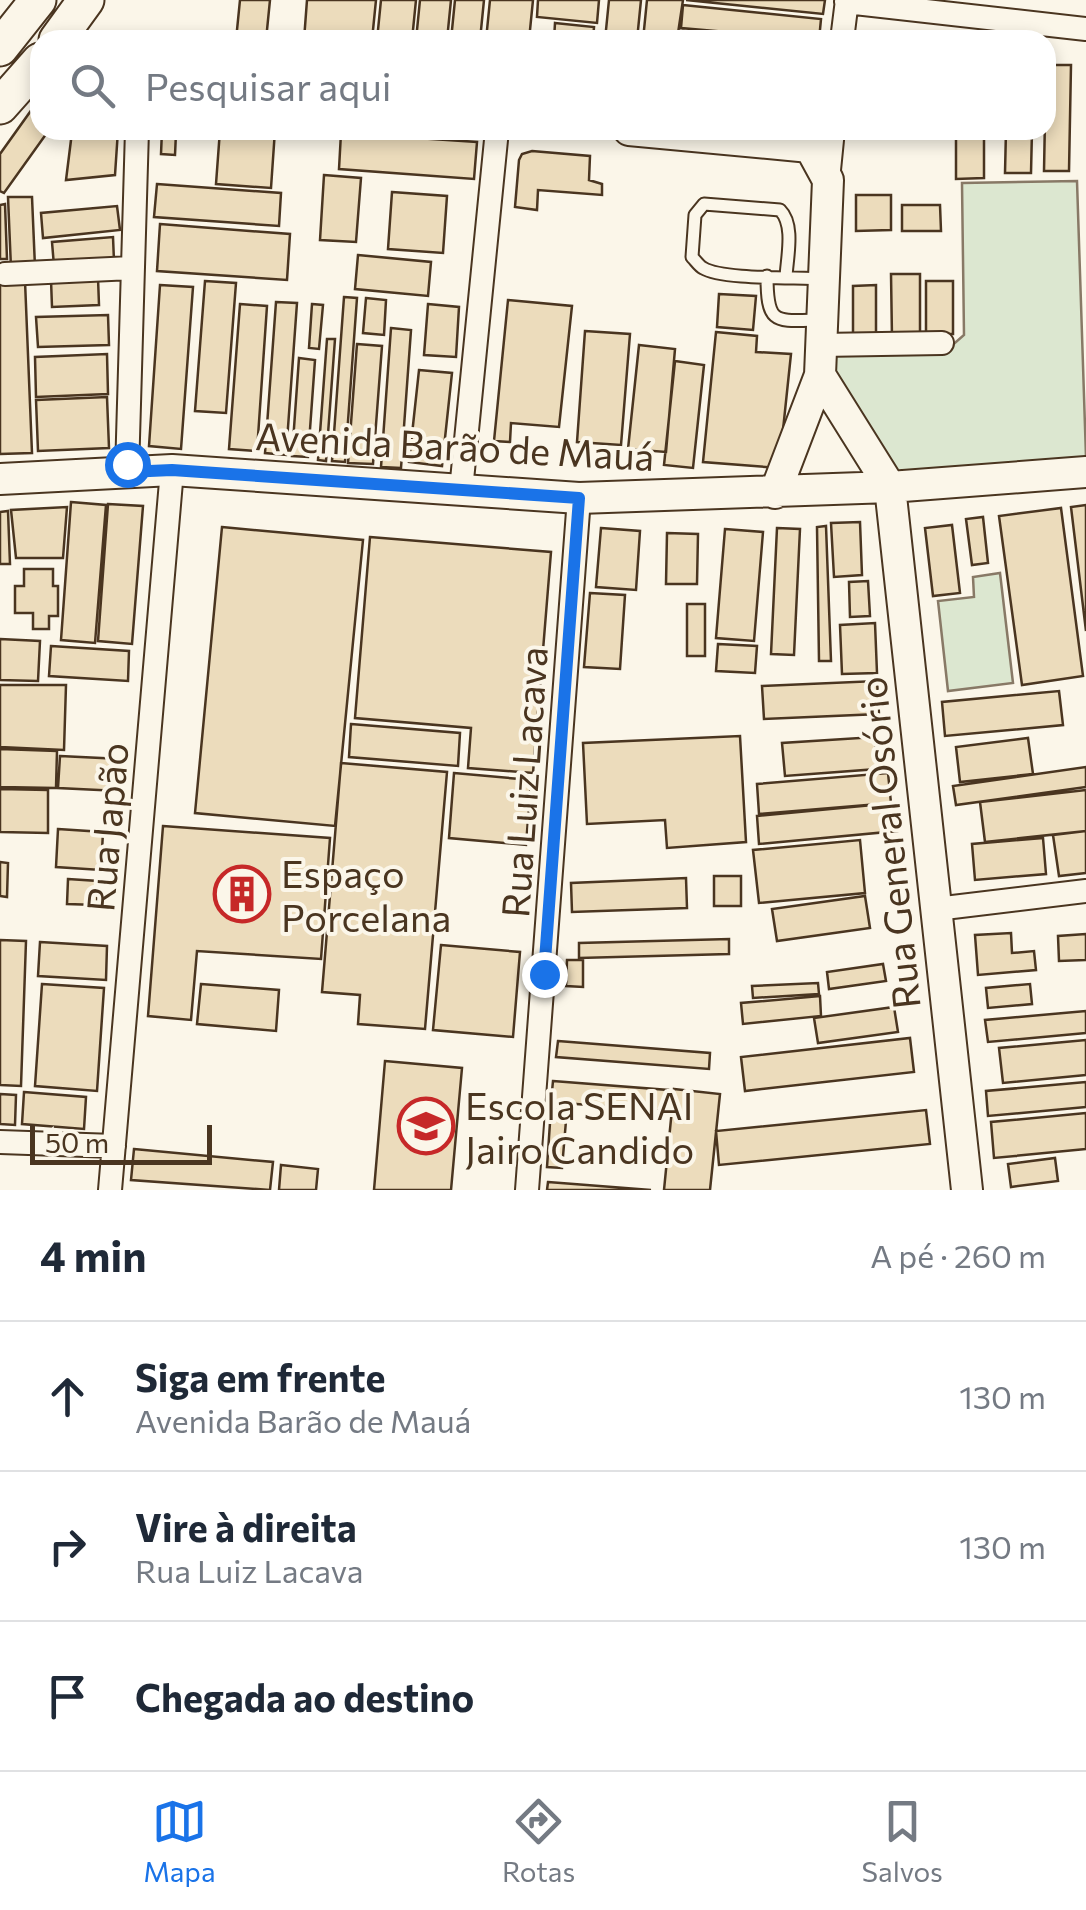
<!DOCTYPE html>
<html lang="pt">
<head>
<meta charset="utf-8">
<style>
	:root { --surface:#fff; --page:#f2f2f3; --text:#1f2937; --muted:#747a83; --line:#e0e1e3; --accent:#1a73e8 }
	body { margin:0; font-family:Commissioner,sans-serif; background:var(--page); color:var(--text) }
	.scale { position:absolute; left:30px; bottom:25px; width:182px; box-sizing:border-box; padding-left:10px; border:5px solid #4a3520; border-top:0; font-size:28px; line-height:35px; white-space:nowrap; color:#4a3520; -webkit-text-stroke:8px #fbf6e9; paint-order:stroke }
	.stop { position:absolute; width:30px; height:30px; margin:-22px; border:8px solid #1a73e8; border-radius:50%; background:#fff }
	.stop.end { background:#1a73e8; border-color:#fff; box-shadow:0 2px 10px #0008 }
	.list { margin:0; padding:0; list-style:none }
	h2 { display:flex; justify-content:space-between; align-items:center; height:130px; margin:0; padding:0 40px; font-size:42px }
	h2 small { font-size:32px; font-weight:400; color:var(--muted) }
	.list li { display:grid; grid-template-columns:65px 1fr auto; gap:30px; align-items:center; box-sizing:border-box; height:150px; padding:0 40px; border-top:2px solid var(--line) }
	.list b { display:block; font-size:38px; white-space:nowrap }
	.list p { margin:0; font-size:32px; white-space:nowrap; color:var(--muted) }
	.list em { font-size:32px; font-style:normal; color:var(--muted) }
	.icon { flex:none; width:55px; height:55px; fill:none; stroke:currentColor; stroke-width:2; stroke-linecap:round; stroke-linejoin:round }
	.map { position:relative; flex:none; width:1086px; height:1190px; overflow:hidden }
	.search { position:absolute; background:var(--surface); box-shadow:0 5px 15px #0003; left:30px; right:30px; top:30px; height:110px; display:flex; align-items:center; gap:25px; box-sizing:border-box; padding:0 35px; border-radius:30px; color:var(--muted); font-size:38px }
	.sheet { height:580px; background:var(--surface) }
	nav { display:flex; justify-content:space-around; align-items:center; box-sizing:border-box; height:140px; border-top:2px solid var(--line); background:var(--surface); font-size:28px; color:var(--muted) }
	nav a { display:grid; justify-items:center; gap:5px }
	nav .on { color:var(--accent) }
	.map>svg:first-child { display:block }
	.green { fill:#dce7d0; stroke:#887966; stroke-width:2.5 }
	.building { fill:#ecdcbc; stroke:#4a3520; stroke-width:2.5 }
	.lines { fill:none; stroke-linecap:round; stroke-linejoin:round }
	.service-casing { stroke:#4a3520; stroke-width:15 }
	.minor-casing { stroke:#4a3520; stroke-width:26 }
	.secondary-casing { stroke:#4a3520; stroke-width:34 }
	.primary-casing { stroke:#4a3520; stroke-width:39 }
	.service { stroke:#fbf6e9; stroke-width:11 }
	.minor { stroke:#fbf6e9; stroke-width:22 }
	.secondary { stroke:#fbf6e9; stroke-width:30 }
	.primary { stroke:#fbf6e9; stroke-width:35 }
	.route { stroke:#1a73e8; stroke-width:12 }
	.labels { text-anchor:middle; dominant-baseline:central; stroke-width:8; stroke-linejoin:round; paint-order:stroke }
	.street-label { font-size:38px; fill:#4a3520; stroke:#fbf6e9 }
	.poi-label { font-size:38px; fill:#4a3520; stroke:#fbf6e9; text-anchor:start }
</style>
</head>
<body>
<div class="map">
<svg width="1086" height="1190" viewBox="0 0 1086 1190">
	<rect width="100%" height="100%" fill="#fbf6e9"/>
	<path class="green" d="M 1077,181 L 1086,457 L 876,484 L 827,350 L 948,349 L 964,335 L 962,183 Z
		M 1000,573 L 1013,683 L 948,691 L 938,601 L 974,597 L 973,577 Z"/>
	<path class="building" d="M 240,0 L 270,0 L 266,40 L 236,40 Z
		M 307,0 L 376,0 L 372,40 L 304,40 Z
		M 381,0 L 416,0 L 412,40 L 377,40 Z
		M 420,0 L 451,0 L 447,40 L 416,40 Z
		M 455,0 L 484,0 L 480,40 L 451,40 Z
		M 490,0 L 533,0 L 529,40 L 486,40 Z
		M 538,0 L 599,0 L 597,23 L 537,17 Z
		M 609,0 L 641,0 L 637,40 L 605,40 Z
		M 647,0 L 683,0 L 677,40 L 643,40 Z
		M 686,0 L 825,0 L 823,14 Z
		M 683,5 L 821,19 L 819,40 L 681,28 Z
		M 555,23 L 594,27 L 593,40 L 554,40 Z
		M 683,31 L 768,40 L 682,40 Z
		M 1046,65 L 1071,65 L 1069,171 L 1044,171 Z
		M 40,98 L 40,130 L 49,130 L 4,193 L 0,191 L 0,154 Z
		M 57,130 L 118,130 L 115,175 L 66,180 L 72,132 L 55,133 Z
		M 162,130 L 214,130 L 214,136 L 176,133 L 175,155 L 161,154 Z
		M 220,130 L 275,130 L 271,188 L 216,184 Z
		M 1006,130 L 1032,130 L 1031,173 L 1005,173 Z
		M 956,131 L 984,131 L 984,178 L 956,179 Z
		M 341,133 L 477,142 L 474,179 L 339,169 Z
		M 532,151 L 590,156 L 589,180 L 602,184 L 602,195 L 538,190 L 537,210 L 515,207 L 519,160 L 522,154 Z
		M 324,175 L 361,178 L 356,242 L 320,240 Z
		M 157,184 L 281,193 L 279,226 L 154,217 Z
		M 392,192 L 447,196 L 443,253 L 388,249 Z
		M 856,195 L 891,195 L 891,230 L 856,231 Z
		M 8,197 L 32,197 L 35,267 L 11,268 Z
		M 5,204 L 7,259 L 0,259 L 0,205 Z
		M 902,205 L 940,205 L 941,231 L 902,231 Z
		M 117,206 L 120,230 L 43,238 L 41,213 Z
		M 160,224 L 290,234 L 287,280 L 157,271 Z
		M 113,237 L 114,261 L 54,266 L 52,242 Z
		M 358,255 L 431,262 L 428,296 L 355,289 Z
		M 891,274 L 920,274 L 920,338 L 892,338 Z
		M 98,278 L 99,305 L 52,307 L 51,280 Z
		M 0,281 L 25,281 L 32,453 L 0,454 Z
		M 205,281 L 236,283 L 226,413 L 195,411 Z
		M 926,281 L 953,281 L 953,334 L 926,334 Z
		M 160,285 L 193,287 L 181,449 L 149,446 Z
		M 876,285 L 876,339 L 853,339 L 853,286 Z
		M 719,294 L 756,296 L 753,330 L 717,327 Z
		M 344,297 L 357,298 L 345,462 L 332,461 Z
		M 366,298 L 386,300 L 384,335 L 363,333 Z
		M 508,300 L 572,306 L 559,427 L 511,423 L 510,442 L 494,441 Z
		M 276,302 L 297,303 L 286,455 L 265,453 Z
		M 240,304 L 267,306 L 257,451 L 229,449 Z
		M 312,304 L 323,305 L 319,349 L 309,348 Z
		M 428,304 L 459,307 L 456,357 L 424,355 Z
		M 108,315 L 109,345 L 38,347 L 36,317 Z
		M 391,328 L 411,330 L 401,468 L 381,467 Z
		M 585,331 L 630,334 L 621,445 L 577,442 Z
		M 716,332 L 757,336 L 756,352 L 791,354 L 779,468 L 703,462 Z
		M 327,339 L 335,339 L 326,461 L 318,460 Z
		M 357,344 L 382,346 L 373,464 L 348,463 Z
		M 639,345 L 675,349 L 666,452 L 628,449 Z
		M 107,354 L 108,394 L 36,397 L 35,357 Z
		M 299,358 L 315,360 L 308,457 L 292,456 Z
		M 675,361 L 704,365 L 693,468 L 664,465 Z
		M 419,370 L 452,373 L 442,466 L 409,462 Z
		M 107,397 L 109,448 L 38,451 L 36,400 Z
		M 71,502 L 106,505 L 95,643 L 61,640 Z
		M 108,504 L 143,506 L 132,644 L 98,641 Z
		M 1086,505 L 1086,631 L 1071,507 Z
		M 67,507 L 63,558 L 16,558 L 11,510 Z
		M 1061,508 L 1083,676 L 1022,685 L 999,516 Z
		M 8,511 L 10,564 L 0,564 L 0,512 Z
		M 983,517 L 988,563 L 972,565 L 966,519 Z
		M 860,522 L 862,575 L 834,577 L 831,523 Z
		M 952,525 L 960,593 L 933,596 L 925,528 Z
		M 826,526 L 831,661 L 819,661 L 817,527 Z
		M 222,527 L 363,540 L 335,826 L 195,813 Z
		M 601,528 L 640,531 L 636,590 L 596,587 Z
		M 777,528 L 800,529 L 794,655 L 771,654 Z
		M 725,529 L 763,532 L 754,641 L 716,638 Z
		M 667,533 L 698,534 L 697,584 L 666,584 Z
		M 370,537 L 551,552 L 533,773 L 468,768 L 471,728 L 355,718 Z
		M 24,569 L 53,569 L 53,586 L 58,586 L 58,616 L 49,616 L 49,629 L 33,629 L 33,613 L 15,613 L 15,586 L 24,586 Z
		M 868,581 L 870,616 L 850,617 L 849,582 Z
		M 590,593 L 625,595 L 620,669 L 584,667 Z
		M 687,604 L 705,604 L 705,656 L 687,656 Z
		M 875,623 L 877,673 L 842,674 L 840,625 Z
		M 0,639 L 40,641 L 38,681 L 0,680 Z
		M 718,644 L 757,646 L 755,673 L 716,671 Z
		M 51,646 L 129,651 L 128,681 L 49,676 Z
		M 877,681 L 879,714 L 764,719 L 762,686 Z
		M 0,685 L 66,685 L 64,750 L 0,747 Z
		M 1059,691 L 1063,725 L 945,736 L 942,702 Z
		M 351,724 L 460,733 L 458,766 L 349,757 Z
		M 740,736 L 746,842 L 667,848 L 665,820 L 587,824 L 583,743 Z
		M 875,737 L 877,769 L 785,776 L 782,743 Z
		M 1028,738 L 1033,774 L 960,782 L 956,747 Z
		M 0,749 L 57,751 L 56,788 L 0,787 Z
		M 60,756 L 121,759 L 119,791 L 58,788 Z
		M 341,763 L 447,772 L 425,1029 L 358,1024 L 360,995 L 322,992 Z
		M 1086,767 L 1086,787 L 956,805 L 953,786 Z
		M 454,773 L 531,780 L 526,845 L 449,838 Z
		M 888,773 L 891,803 L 759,814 L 757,784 Z
		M 0,789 L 48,790 L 48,833 L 0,832 Z
		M 1086,790 L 1086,831 L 985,842 L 980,802 Z
		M 894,803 L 897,831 L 759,844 L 757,816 Z
		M 163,826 L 330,838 L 321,959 L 197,951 L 191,1020 L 148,1016 Z
		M 58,829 L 103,832 L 101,870 L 56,867 Z
		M 1086,831 L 1086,873 L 1059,876 L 1053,835 Z
		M 1043,838 L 1046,874 L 975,880 L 972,844 Z
		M 860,840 L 865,893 L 759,903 L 753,850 Z
		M 0,862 L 8,863 L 7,897 L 0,896 Z
		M 714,876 L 741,876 L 741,906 L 714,906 Z
		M 686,878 L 687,908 L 572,912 L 571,883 Z
		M 68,879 L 98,881 L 97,905 L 67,904 Z
		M 865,896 L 870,928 L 777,941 L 772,909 Z
		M 1011,933 L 1012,953 L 1034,951 L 1036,970 L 978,975 L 975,935 Z
		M 1086,934 L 1086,960 L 1059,961 L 1058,936 Z
		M 729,939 L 729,954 L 579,958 L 579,943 Z
		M 0,940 L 26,941 L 21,1086 L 0,1085 Z
		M 40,942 L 107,946 L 106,980 L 38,976 Z
		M 441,945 L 520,952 L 513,1037 L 433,1030 Z
		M 567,960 L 583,960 L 583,987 L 566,986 Z
		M 883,964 L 886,981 L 829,989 L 827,972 Z
		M 818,983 L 819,994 L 753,998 L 752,986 Z
		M 42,984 L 104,988 L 97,1091 L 35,1086 Z
		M 201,984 L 279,990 L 276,1031 L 197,1024 Z
		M 1030,984 L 1032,1004 L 988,1008 L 986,988 Z
		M 820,996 L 821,1016 L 743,1024 L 741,1003 Z
		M 894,1007 L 898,1032 L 818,1043 L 814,1018 Z
		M 1086,1011 L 1086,1033 L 988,1042 L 985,1020 Z
		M 910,1038 L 914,1072 L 745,1091 L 741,1057 Z
		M 1086,1040 L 1086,1075 L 1003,1083 L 999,1048 Z
		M 558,1041 L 710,1053 L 709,1069 L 556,1057 Z
		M 385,1061 L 462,1068 L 451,1190 L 374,1190 Z
		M 553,1081 L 668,1090 L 666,1111 L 551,1102 Z
		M 1086,1082 L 1086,1107 L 988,1116 L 986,1091 Z
		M 674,1089 L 720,1094 L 710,1190 L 664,1190 Z
		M 24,1092 L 86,1097 L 84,1129 L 22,1124 Z
		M 0,1094 L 16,1095 L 15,1125 L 0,1124 Z
		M 551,1108 L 567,1109 L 562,1168 L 547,1167 Z
		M 926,1110 L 930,1144 L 719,1165 L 716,1131 Z
		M 1086,1113 L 1086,1149 L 994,1158 L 991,1122 Z
		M 134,1149 L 273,1162 L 270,1190 L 131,1180 Z
		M 1055,1158 L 1058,1181 L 1011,1187 L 1008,1164 Z
		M 281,1165 L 318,1169 L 316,1190 L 279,1190 Z
		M 548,1182 L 651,1190 L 547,1190 Z"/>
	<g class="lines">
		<g class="service-casing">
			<path id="service" d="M 767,276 C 767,326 775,321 821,320
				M 786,277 C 787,257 795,225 780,210 L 704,204 L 695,215 L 692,257 C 696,261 699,266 703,268 C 722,280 798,277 823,279"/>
		</g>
		<g class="minor-casing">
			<path id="minor" d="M 846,2 L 1086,29
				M 842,40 L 847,0
				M 828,180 L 833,130
				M 5,274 L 132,268
				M 821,345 L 942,343
				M 127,472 L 137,130
				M 461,490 L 497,130
				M 936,909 L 1086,891
				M 0,1142 L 114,1146
				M 110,1190 L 172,470
				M 527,1190 L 579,498"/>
		</g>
		<g class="secondary-casing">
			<path id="secondary" d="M 629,130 L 810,147 L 828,180 L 820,375 L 775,493
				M 820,375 L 890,487 L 967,1190
				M 0,479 L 172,470 L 579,498 L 890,487 L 1086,472"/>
		</g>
		<g class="primary-casing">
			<path id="primary" d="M 57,40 L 86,0
				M 0,48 L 38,0
				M 0,106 L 40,61"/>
		</g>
		<use href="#service" class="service"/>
		<use href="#minor" class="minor"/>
		<use href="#secondary" class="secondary"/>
		<use href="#primary" class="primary"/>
	</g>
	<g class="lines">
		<path class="route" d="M 127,464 L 127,472 L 172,470 L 579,498 L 544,974"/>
	</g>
	<defs>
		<g id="building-ring" transform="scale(2.875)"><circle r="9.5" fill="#fbf6e9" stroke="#c62828" stroke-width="1.5"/><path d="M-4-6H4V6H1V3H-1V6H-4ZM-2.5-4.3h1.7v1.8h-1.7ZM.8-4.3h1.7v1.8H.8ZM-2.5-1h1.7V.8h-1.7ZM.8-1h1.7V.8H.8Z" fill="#c62828"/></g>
		<g id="university-ring" transform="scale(2.875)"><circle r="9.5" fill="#fbf6e9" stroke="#c62828" stroke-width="1.5"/><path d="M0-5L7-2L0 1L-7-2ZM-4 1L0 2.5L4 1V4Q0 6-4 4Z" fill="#c62828"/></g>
	</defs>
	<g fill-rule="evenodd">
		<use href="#building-ring" x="242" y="894"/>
		<use href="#university-ring" x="426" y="1126"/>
	</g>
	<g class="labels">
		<g class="street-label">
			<text transform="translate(455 445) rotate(3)">Avenida Barão de Mauá</text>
			<text transform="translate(523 782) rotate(-86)">Rua Luiz Lacava</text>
			<text transform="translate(106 827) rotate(-85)">Rua Japão</text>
			<text transform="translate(888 843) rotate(-96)">Rua General Osório</text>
		</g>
		<g class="poi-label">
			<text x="281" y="872">Espaço<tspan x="281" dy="44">Porcelana</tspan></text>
			<text x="465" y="1104">Escola SENAI<tspan x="465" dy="44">Jairo Candido</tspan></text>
		</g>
	</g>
</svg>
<div class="scale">50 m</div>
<div class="stop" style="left:127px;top:464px"></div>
<div class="stop end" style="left:544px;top:974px"></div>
<div class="search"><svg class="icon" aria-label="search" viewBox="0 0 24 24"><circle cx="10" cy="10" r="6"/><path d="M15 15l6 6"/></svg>Pesquisar aqui</div>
</div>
<section class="sheet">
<h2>4 min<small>A pé · 260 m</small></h2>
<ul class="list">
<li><svg class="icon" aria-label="ahead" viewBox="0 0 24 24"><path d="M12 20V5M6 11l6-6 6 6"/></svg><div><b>Siga em frente</b><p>Avenida Barão de Mauá</p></div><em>130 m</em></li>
<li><svg class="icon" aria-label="right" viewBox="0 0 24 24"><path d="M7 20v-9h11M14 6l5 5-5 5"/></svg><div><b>Vire à direita</b><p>Rua Luiz Lacava</p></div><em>130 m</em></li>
<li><svg class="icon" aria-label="arrive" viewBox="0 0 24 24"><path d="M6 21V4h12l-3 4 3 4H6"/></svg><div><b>Chegada ao destino</b></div></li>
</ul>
</section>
<nav>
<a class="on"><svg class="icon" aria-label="map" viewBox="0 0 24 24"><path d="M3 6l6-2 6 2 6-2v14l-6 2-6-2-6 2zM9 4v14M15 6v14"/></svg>Mapa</a>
<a><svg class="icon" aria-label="directions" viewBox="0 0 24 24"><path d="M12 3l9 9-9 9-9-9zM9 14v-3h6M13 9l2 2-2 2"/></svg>Rotas</a>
<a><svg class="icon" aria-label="saved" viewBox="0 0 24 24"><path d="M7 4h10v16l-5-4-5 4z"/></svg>Salvos</a>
</nav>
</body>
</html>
